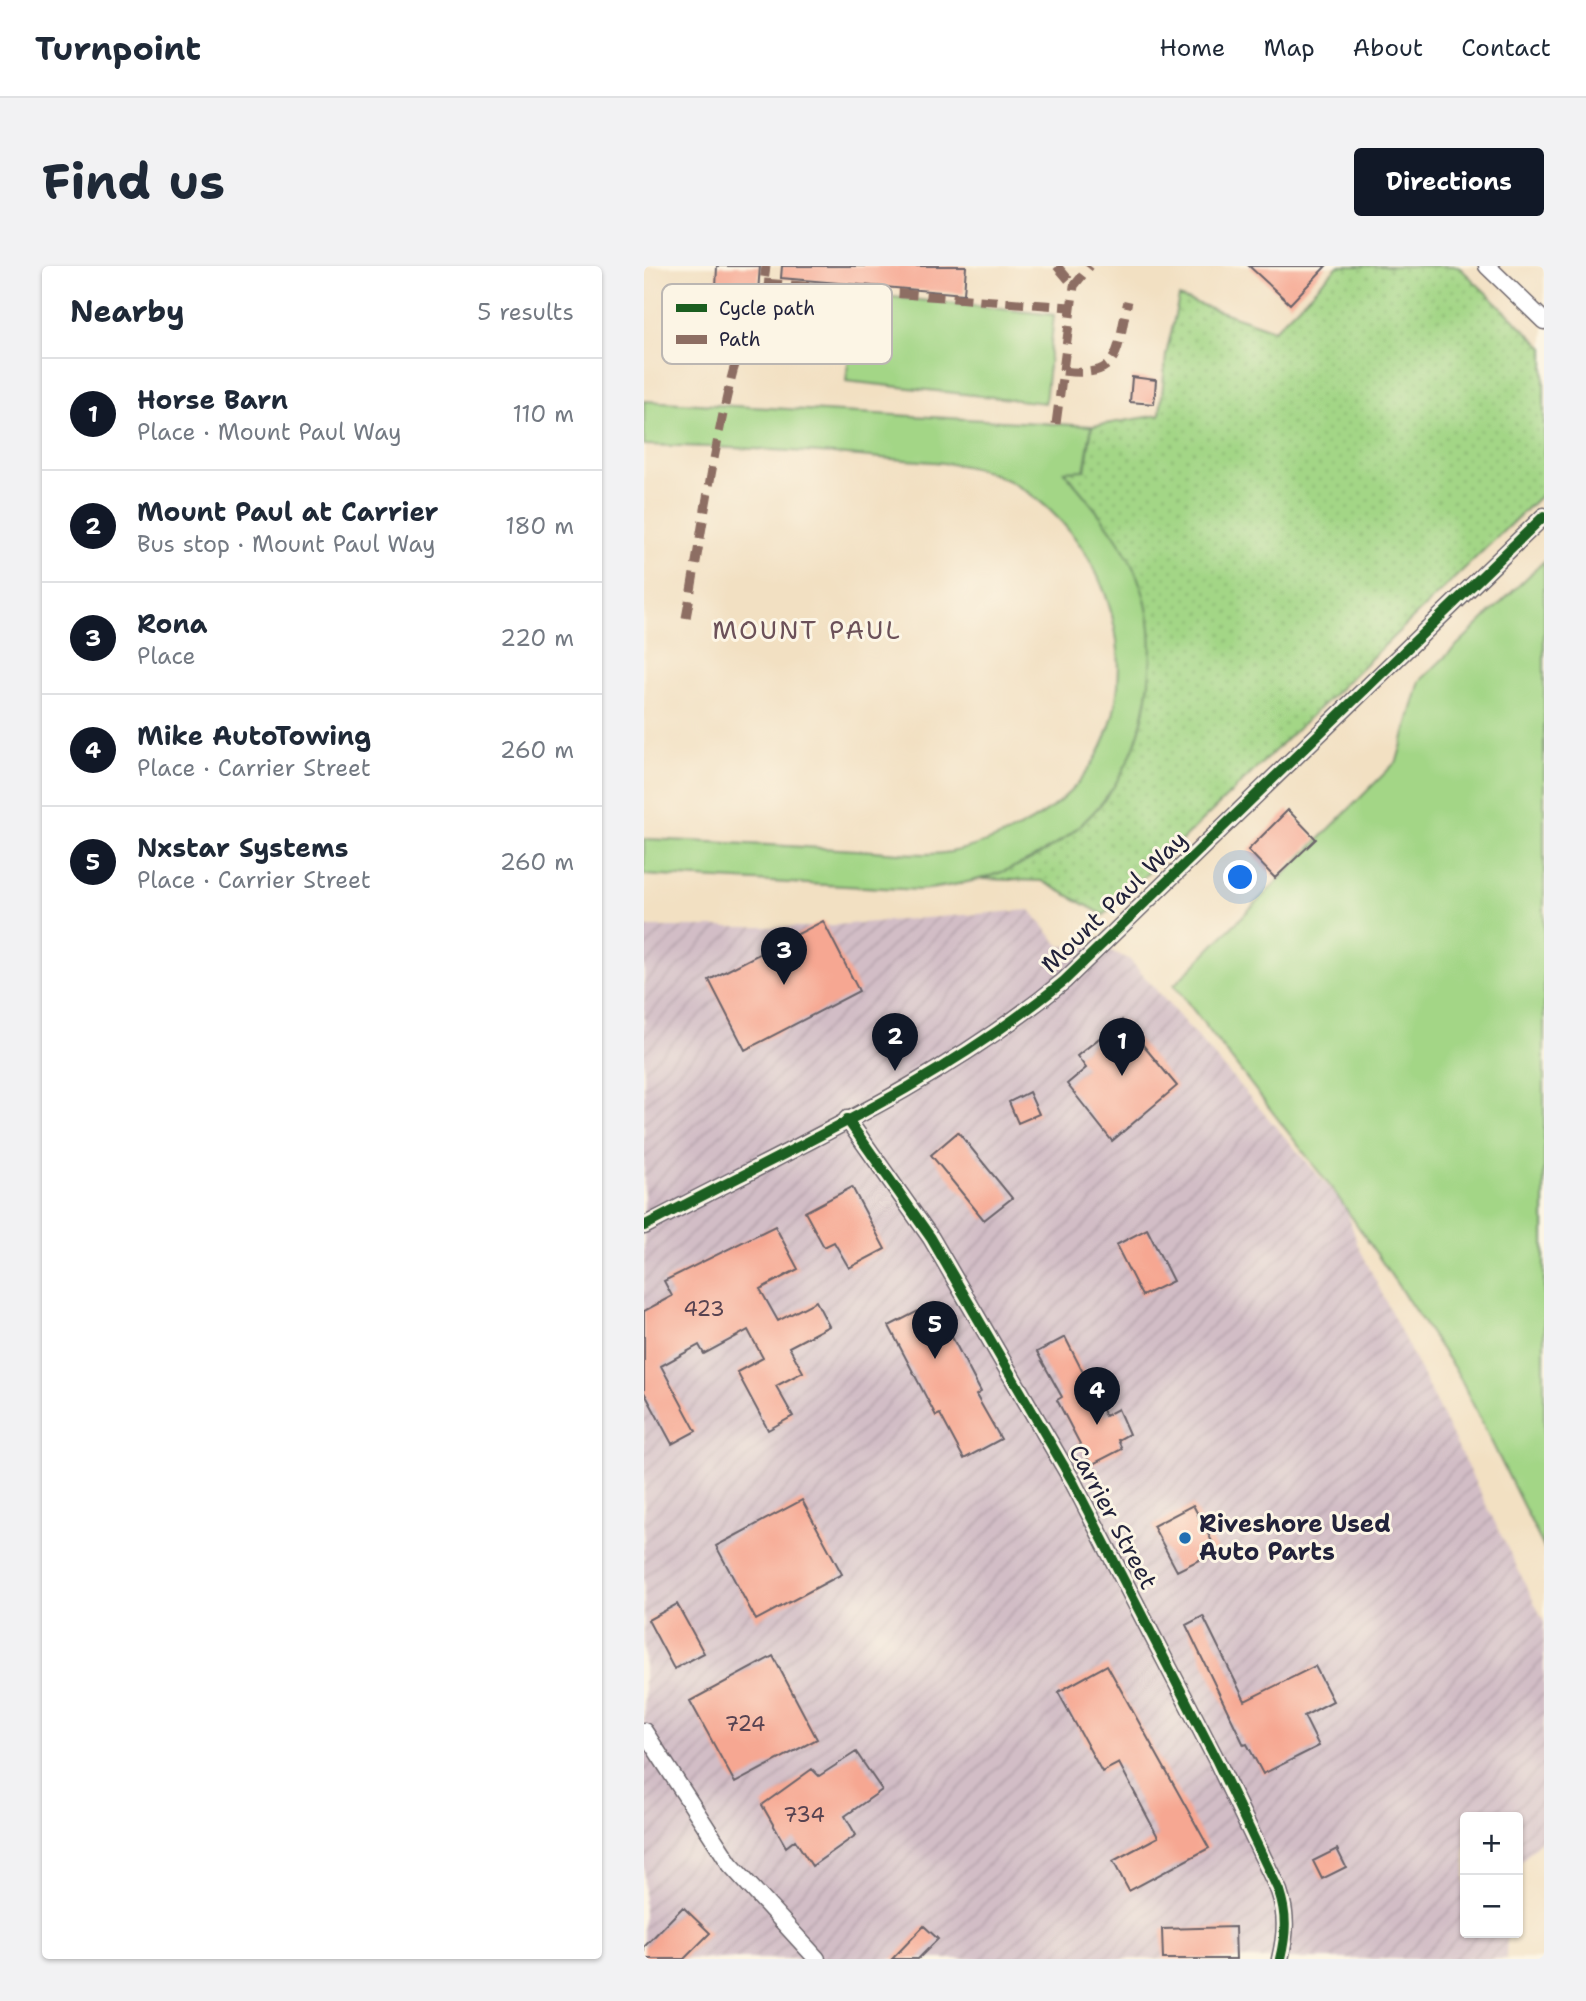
<!DOCTYPE html>
<html lang="en">
<head>
<meta charset="utf-8">
<style>
	:root { --surface:#fff; --page:#f2f2f3; --text:#1f2937; --muted:#747a83; --line:#e0e1e3; --accent:#111827 }
	body { margin:0; font-family:"Shantell Sans",sans-serif; background:var(--page); color:var(--text) }
	.controls { position:absolute; right:21px; bottom:21px; display:grid; overflow:hidden; border-radius:7px; box-shadow:0 2px 5px #0004 }
	.controls button { width:63px; height:63px; display:grid; place-items:center; padding:0; border:0; border-bottom:2px solid var(--line); background:var(--surface); color:var(--text); font:35px sans-serif }
	.you { position:absolute; left:597px; top:612px; width:24px; height:24px; margin:-18px; border:5px solid #fff; border-radius:50%; background:#1a73e8; box-shadow:0 0 0 10px #1a73e833 }
	.badge { display:grid; place-items:center; width:46px; height:46px; border-radius:50%; background:var(--accent); color:#fff; font-size:23px; font-weight:700 }
	.pin { position:absolute; translate:-50% -58px; filter:drop-shadow(0 2px 4px #0008) }
	.pin::after { content:''; position:absolute; top:37px; width:24px; height:21px; background:inherit; clip-path:polygon(0 0,100% 0,50% 100%) }
	.list { margin:0; padding:0; list-style:none }
	h2 { display:flex; justify-content:space-between; align-items:center; height:91px; margin:0; padding:0 28px; font-size:30px }
	h2 small { font-size:23px; font-weight:400; color:var(--muted) }
	.list li { display:grid; grid-template-columns:46px 1fr auto; gap:21px; align-items:center; box-sizing:border-box; height:112px; padding:0 28px; border-top:2px solid var(--line) }
	.list b { display:block; font-size:26px; white-space:nowrap }
	.list p { margin:0; font-size:23px; white-space:nowrap; color:var(--muted) }
	.list em { font-size:23px; font-style:normal; color:var(--muted) }
	.map { position:relative; flex:none; width:900px; height:1693px; overflow:hidden; border-radius:7px }
	header { display:flex; align-items:center; gap:42px; box-sizing:border-box; height:98px; padding:0 35px; background:var(--surface); border-bottom:2px solid var(--line) }
	header strong { font-size:33px }
	nav { display:flex; gap:38px; margin-inline-start:auto; font-size:24px }
	.intro { display:flex; align-items:center; justify-content:space-between; box-sizing:border-box; height:168px; padding:0 42px }
	h1 { margin:0; font-size:49px }
	.button { padding:18px 32px; border-radius:7px; background:var(--accent); color:#fff; font-size:24px; font-weight:700 }
	main { display:flex; gap:42px; padding:0 42px }
	aside { flex:1; background:var(--surface); border-radius:7px; box-shadow:0 2px 5px #0004 }
	.map>svg:first-child { display:block }
	.industrial { fill:url(#industrial-furrows) }
	.grass { fill:#a3d686; stroke:#627c60; stroke-width:2 }
	.park { fill:url(#park-dots); stroke:#627c60; stroke-width:2 }
	.building { fill:#f6a792 }
	.lines { fill:none; stroke-linecap:round; stroke-linejoin:round }
	.minor-casing { stroke:#6b646a; stroke-width:19 }
	.minor { stroke:#fff; stroke-width:16 }
	.quiet { stroke:#8d6e63; stroke-width:9; stroke-dasharray:18 9; stroke-linecap:butt }
	.cycleway-casing { stroke:#fcf5e5; stroke-width:15 }
	.cycleway { stroke:#1b5e20; stroke-width:10 }
	.poi-dot { fill:#1f6fb2; stroke:#fcf5e5; stroke-width:2.5 }
	.labels { text-anchor:middle; dominant-baseline:central; stroke-width:6; stroke-linejoin:round; paint-order:stroke }
	.number-label { font-size:21px; fill:#574351 }
	.street-label { font-size:24px; fill:#22223b; stroke:#fcf5e5 }
	.poi-label { font-size:24px; font-weight:bold; fill:#22223b; stroke:#fcf5e5; text-anchor:start }
	.neighbourhood-label { font-size:26px; letter-spacing:2px; fill:#6c5159; stroke:#fcf5e5 }
	.key { fill:#fcf5e5; stroke:#bbb6b2; stroke-width:2 }
	.key-label { font-size:19px; fill:#22223b }
</style>
</head>
<body>
<header>
<strong>Turnpoint</strong>
<nav><a>Home</a><a>Map</a><a>About</a><a>Contact</a></nav>
</header>
<div class="intro"><h1>Find us</h1><a class="button">Directions</a></div>
<main>
<aside>
<h2>Nearby<small>5 results</small></h2>
<ul class="list">
<li><span class="badge">1</span><div><b>Horse Barn</b><p>Place · Mount Paul Way</p></div><em>110 m</em></li>
<li><span class="badge">2</span><div><b>Mount Paul at Carrier</b><p>Bus stop · Mount Paul Way</p></div><em>180 m</em></li>
<li><span class="badge">3</span><div><b>Rona</b><p>Place</p></div><em>220 m</em></li>
<li><span class="badge">4</span><div><b>Mike AutoTowing</b><p>Place · Carrier Street</p></div><em>260 m</em></li>
<li><span class="badge">5</span><div><b>Nxstar Systems</b><p>Place · Carrier Street</p></div><em>260 m</em></li>
</ul>
</aside>
<div class="map">
<svg width="900" height="1693" viewBox="0 0 900 1693">
	<defs>
		<pattern id="industrial-furrows" width="10" height="10" patternUnits="userSpaceOnUse" patternTransform="scale(1.75)"><rect width="10" height="10" fill="#d2bdc6"/><path d="M-1 1l2-2M0 10L10 0M9 11l2-2" fill="none" stroke="#b4a2ab"/></pattern>
		<pattern id="park-dots" width="8" height="8" patternUnits="userSpaceOnUse" patternTransform="scale(1.75)"><rect width="8" height="8" fill="#a3d686"/><path d="M2 2h.1M6 6h.1" fill="none" stroke="#8cb775" stroke-width="1.8" stroke-linecap="round"/></pattern>
	</defs>
	<rect width="100%" height="100%" fill="#fcf5e5"/>
	<filter id="ink" filterUnits="userSpaceOnUse"><feTurbulence type="fractalNoise" baseFrequency=".0143" numOctaves="2"/><feDisplacementMap in="SourceGraphic" scale="14" xChannelSelector="R" yChannelSelector="G"/><feConvolveMatrix kernelMatrix="1 2 1 2 8 2 1 2 1" color-interpolation-filters="sRGB"/></filter>
	<filter id="wash" filterUnits="userSpaceOnUse"><feTurbulence type="fractalNoise" baseFrequency=".00686" numOctaves="4" result="noise"/><feDisplacementMap in="SourceGraphic" scale="28" xChannelSelector="R" yChannelSelector="G"/><feGaussianBlur stdDeviation="1.57" result="paint"/><feColorMatrix in="noise" values="0 0 0 0 0 0 0 0 0 0 0 0 0 0 0 0 0 1.4 0 .05"/><feComposite in="paint" operator="in"/></filter>
	<g filter="url(#wash)">
		<rect width="100%" height="100%" fill="#f2e0c2"/>
		<path class="industrial" d="M 386,644 L 416,680 L 456,680 L 485,693 L 702,941 L 713,977 L 900,1356 L 900,1571 L 874,1599 L 874,1551 L 821,1551 L 821,1667 L 863,1667 L 862,1693 L 0,1693 L 0,661 L 165,661 Z"/>
		<path class="grass" d="M 212,27 L 410,49 L 401,137 L 202,115 Z
			M 0,135 L 448,160 L 440,206 L 421,206 C 450,242 482,275 498,320 C 510,357 510,399 502,436 C 498,457 493,478 485,498 C 478,516 464,532 451,545 C 404,596 343,617 275,624 L 0,609 L 0,573 C 71,576 142,580 212,584 C 239,585 281,591 307,586 C 354,575 402,554 434,517 C 514,423 469,268 363,214 C 329,196 285,196 248,193 C 165,185 83,181 0,179 Z
			M 900,295 L 900,1282 L 814,1108 L 692,928 L 530,719 L 753,495 L 776,415 Z"/>
		<path class="park" d="M 694,0 L 814,0 L 900,82 L 900,226 L 460,649 L 398,615 L 338,613 C 440,581 499,512 506,404 C 508,376 507,347 497,320 C 481,275 450,242 420,205 L 441,204 L 448,160 L 516,149 L 522,89 L 535,31 L 630,64 Z"/>
		<g id="blocks">
			<path class="building" d="M 73,0 L 116,0 L 114,26 L 72,23 Z
				M 138,0 L 322,0 L 320,28 L 137,12 Z
				M 605,0 L 682,0 L 646,38 Z
				M 488,111 L 512,114 L 510,138 L 486,136 Z
				M 644,544 L 672,573 L 631,612 L 604,584 Z
				M 179,655 L 215,725 L 101,784 L 65,714 Z
				M 478,754 L 533,820 L 468,875 L 423,818 L 442,802 L 433,790 Z
				M 385,826 L 395,848 L 374,857 L 365,836 Z
				M 314,866 L 368,932 L 340,954 L 287,889 Z
				M 208,921 L 241,983 L 205,1002 L 190,976 L 180,981 L 161,946 Z
				M 131,960 L 154,1003 L 116,1023 L 134,1055 L 172,1035 L 185,1060 L 145,1081 L 159,1106 L 132,1120 L 149,1150 L 124,1164 L 93,1106 L 119,1092 L 104,1064 L 60,1088 L 55,1079 L 17,1100 L 52,1165 L 28,1178 L 0,1126 L 0,1045 L 28,1030 L 20,1015 Z
				M 503,963 L 529,1015 L 498,1030 L 472,979 Z
				M 290,1037 L 337,1126 L 332,1129 L 357,1173 L 320,1193 L 296,1148 L 292,1150 L 245,1060 Z
				M 421,1071 L 461,1150 L 474,1143 L 485,1168 L 474,1174 L 478,1183 L 447,1199 L 413,1134 L 418,1131 L 393,1086 Z
				M 158,1234 L 198,1308 L 112,1354 L 72,1280 Z
				M 549,1239 L 573,1285 L 533,1305 L 509,1260 Z
				M 33,1338 L 60,1387 L 30,1403 L 4,1354 Z
				M 559,1350 L 601,1435 L 671,1400 L 689,1435 L 660,1450 L 675,1480 L 619,1508 L 603,1478 L 600,1479 L 542,1359 Z
				M 129,1390 L 173,1473 L 91,1517 L 46,1435 Z
				M 463,1399 L 565,1582 L 485,1625 L 469,1595 L 514,1571 L 475,1497 L 458,1506 L 414,1426 Z
				M 212,1486 L 238,1524 L 201,1550 L 212,1569 L 168,1600 L 151,1574 L 142,1581 L 118,1539 L 168,1503 L 175,1510 Z
				M 693,1583 L 702,1601 L 678,1613 L 669,1595 Z
				M 39,1641 L 66,1667 L 40,1693 L 0,1693 L 0,1681 Z
				M 280,1660 L 294,1673 L 274,1693 L 248,1693 Z
				M 591,1661 L 592,1693 L 519,1693 L 518,1663 Z"/>
		</g>
	</g>
	<g filter="url(#ink)">
		<use href="#blocks" fill-opacity="0" stroke="#6b646a" stroke-width="2"/>
		<g class="lines">
			<g class="minor-casing">
				<path id="minor" d="M 843,0 L 900,55
					M 203,853 L 287,972 L 429,1216 L 573,1495 L 635,1625 C 643,1649 642,1668 636,1693
					M 0,960 C 142,885 295,818 420,715 L 900,250
					M 0,1465 L 86,1598 L 173,1693"/>
			</g>
			<use href="#minor" class="minor"/>
			<path class="quiet" d="M 413,0 L 430,20
				M 120,17 L 426,41
				M 419,105 C 479,113 472,84 484,35
				M 412,158 L 430,20 L 446,0
				M 42,352 C 57,272 68,191 87,113 C 97,72 118,44 122,0"/>
			<g class="cycleway-casing">
				<path id="cycleway" d="M 203,853 L 287,972 L 429,1216 L 573,1495 L 635,1625 C 643,1649 642,1668 636,1693
					M 0,960 C 142,885 295,818 420,715 L 900,250"/>
			</g>
			<use href="#cycleway" class="cycleway"/>
		</g>
	</g>
	<circle class="poi-dot" cx="541" cy="1272" r="7"/>
	<g class="labels">
		<g class="number-label">
			<text x="60" y="1043">423</text>
			<text x="101" y="1458">724</text>
			<text x="160" y="1549">734</text>
		</g>
		<g class="street-label">
			<text transform="translate(470 636) rotate(-44)">Mount Paul Way</text>
			<text transform="translate(469 1251) rotate(62)">Carrier Street</text>
		</g>
		<g class="poi-label">
			<text x="555" y="1258">Riveshore Used<tspan x="555" dy="28">Auto Parts</tspan></text>
		</g>
		<g class="neighbourhood-label">
			<text x="163" y="363">MOUNT PAUL</text>
		</g>
	</g>
	<rect x="18" y="18" width="230" height="80" rx="10" class="key"/>
	<rect x="32" y="38" width="31" height="8" fill="#1b5e20"/>
	<rect x="32" y="69" width="31" height="9" fill="#8d6e63"/>
	<g class="key-label">
		<text x="75" y="49">Cycle path</text>
		<text x="75" y="80">Path</text>
	</g>
</svg>
<div class="controls">
<button>+</button>
<button>−</button>
</div>
<div class="you"></div>
<div class="pin badge" style="left:478px;top:810px">1</div>
<div class="pin badge" style="left:251px;top:805px">2</div>
<div class="pin badge" style="left:140px;top:719px">3</div>
<div class="pin badge" style="left:453px;top:1159px">4</div>
<div class="pin badge" style="left:291px;top:1093px">5</div>
</div>
</main>
</body>
</html>
